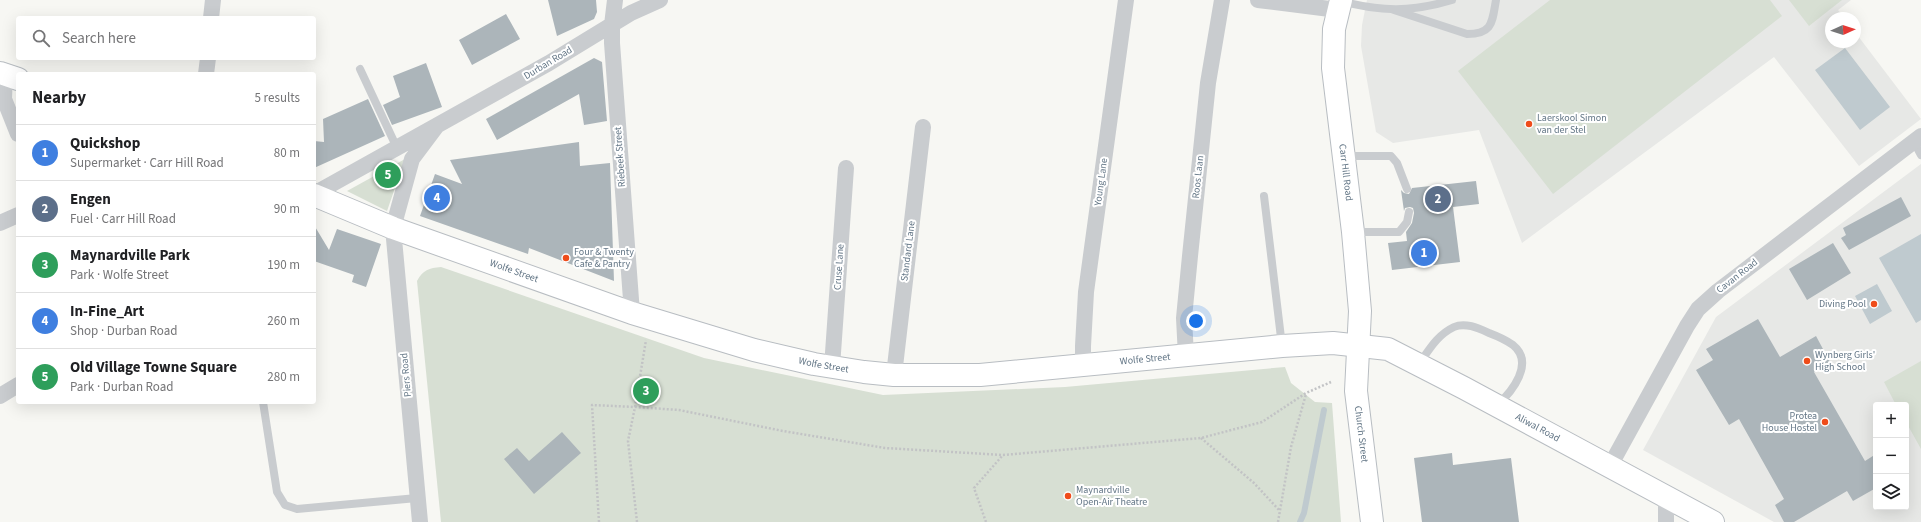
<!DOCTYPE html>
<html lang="en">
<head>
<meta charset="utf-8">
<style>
	:root { --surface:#fff; --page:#f6f6f6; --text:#202124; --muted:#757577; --line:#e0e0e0; --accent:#db2777 }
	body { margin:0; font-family:"Source Sans 3",sans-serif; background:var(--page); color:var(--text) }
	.controls { position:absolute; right:12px; bottom:12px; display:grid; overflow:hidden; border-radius:4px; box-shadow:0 4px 16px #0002 }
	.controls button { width:36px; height:36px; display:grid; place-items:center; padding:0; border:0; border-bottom:1px solid var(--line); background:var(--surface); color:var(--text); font:20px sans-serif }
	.compass { position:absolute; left:1825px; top:12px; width:36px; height:36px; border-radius:50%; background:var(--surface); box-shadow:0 4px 16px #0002; rotate:87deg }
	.you { position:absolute; left:1196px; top:321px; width:14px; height:14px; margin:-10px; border:3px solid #fff; border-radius:50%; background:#1a73e8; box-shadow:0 0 0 6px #1a73e833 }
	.badge { display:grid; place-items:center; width:26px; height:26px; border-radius:50%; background:var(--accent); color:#fff; font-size:13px; font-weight:700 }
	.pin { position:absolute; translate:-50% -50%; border:2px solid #fff; box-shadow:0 1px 4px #0006 }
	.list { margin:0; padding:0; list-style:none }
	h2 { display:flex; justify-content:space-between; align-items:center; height:52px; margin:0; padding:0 16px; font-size:17px }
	h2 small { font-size:13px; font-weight:400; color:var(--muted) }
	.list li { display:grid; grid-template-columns:26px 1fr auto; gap:12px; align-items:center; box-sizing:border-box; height:56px; padding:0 16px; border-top:1px solid var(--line) }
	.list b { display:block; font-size:15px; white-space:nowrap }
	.list p { margin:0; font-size:13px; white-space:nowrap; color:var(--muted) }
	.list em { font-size:13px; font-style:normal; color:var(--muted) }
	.icon { flex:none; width:22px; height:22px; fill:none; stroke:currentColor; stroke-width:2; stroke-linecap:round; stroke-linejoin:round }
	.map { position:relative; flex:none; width:1921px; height:522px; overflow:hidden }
	.search { position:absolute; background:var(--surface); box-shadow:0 4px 16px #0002; left:16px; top:16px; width:300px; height:44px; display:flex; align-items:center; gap:10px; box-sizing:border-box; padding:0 14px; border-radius:4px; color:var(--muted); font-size:15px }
	.panel { position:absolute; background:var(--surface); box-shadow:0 4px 16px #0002; left:16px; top:72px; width:300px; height:332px; border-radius:4px }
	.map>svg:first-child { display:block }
	.built { fill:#e7e8e6; fill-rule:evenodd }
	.green { fill:#d7dfd3 }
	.water { fill:#bfcacf }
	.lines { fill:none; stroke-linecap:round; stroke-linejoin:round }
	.stream { stroke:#bfcacf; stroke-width:6 }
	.building { fill:#acb5ba }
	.secondary-casing { stroke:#b8bdc2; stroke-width:24 }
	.path { stroke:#c2c3c5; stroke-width:2.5; stroke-dasharray:2 2; stroke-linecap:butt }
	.lane { stroke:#c9cccf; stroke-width:8 }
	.street { stroke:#c9cccf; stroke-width:16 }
	.secondary { stroke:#fff; stroke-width:22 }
	.poi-dot { fill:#ef4c1a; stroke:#fff; stroke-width:1.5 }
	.labels { text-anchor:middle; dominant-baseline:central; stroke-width:4; stroke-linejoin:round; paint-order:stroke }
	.street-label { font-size:10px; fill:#637686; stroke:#fff }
	.poi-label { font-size:10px; fill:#637686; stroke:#fff; text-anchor:start }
</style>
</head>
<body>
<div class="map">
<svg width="1921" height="522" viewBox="0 0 1921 522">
	<rect width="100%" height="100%" fill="#f7f7f3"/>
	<path class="built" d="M 1367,0 L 1851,0 L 1838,10 L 1844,18 L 1831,18 L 1831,42 L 1855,42 L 1855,32 L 1921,119 L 1859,166 L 1774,57 L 1522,243 L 1479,130 L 1393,143 L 1376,132 L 1361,46 L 1362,25 Z
		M 1921,164 L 1921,522 L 1774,522 L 1643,450 L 1716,317 ZM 1876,405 L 1906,405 L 1906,507 L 1876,507 Z"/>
	<path class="green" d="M 1550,0 L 1770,0 L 1782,16 L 1553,194 L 1458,71 Z
		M 1789,0 L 1842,0 L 1809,26 Z
		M 405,159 L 387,211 L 347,191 Z
		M 441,267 L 704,358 L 883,395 L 1065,387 L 1285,367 L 1291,383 L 1315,402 L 1332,403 L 1341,522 L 441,522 L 417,281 C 423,270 429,268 441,267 Z
		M 1921,361 L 1921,449 L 1906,422 L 1906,405 L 1896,405 L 1884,382 Z"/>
	<path class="water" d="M 1845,48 L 1890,107 L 1860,130 L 1815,70 Z
		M 1921,234 L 1921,320 L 1916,323 L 1879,258 Z
		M 1877,284 L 1892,311 L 1870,324 L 1855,296 Z"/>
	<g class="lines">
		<path class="stream" d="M 1300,522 L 1304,513 L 1324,410"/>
	</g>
	<path class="building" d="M 548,0 L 596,0 L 597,12 L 594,19 L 557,36 Z
		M 506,14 L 520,39 L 472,65 L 459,40 Z
		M 594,58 L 602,62 L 607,121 L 584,125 L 579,94 L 497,140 L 486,119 Z
		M 426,63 L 442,107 L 392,125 L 383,105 L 400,97 L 393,76 Z
		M 368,99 L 385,136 L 314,168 L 314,141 L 324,142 L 323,119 Z
		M 579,142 L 580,166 L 610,163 L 614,281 L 529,248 L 528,254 L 420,216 L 435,174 L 462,184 L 450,160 Z
		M 1476,181 L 1479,204 L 1453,207 L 1460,262 L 1392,270 L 1388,243 L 1407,241 L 1406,232 L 1412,223 L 1414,213 L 1413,208 L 1410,207 L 1405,208 L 1404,211 L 1401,190 L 1404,193 L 1409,194 L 1412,188 Z
		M 1901,197 L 1911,216 L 1849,250 L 1841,238 L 1846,235 L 1843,228 Z
		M 314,225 L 329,250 L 337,229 L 381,244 L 366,287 L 352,282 L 354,275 L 314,261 Z
		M 1833,243 L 1851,273 L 1807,300 L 1789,269 Z
		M 1758,319 L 1780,357 L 1816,336 L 1830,362 L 1814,372 L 1865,461 L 1876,454 L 1876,488 L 1853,501 L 1847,491 L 1794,522 L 1784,522 L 1775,505 L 1784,499 L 1739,419 L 1729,425 L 1696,370 L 1713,360 L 1706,349 Z
		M 562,432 L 581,453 L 534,494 L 504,459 L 517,448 L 529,461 Z
		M 1452,453 L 1453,465 L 1511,458 L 1519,522 L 1422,522 L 1414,458 Z"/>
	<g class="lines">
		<g class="secondary-casing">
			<g id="secondary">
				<path id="s1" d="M 1341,0 L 1334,29 L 1333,68 L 1353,232 L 1360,311 L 1356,391 L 1372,522"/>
				<path d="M 0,73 L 18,79"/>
				<path id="s2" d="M 314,195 L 393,228 L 632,313 L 754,350 L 814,364 L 864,372 L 894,375 L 980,375 L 1282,346 L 1333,343 L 1388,349 L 1464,388 L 1713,522"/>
			</g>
		</g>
		<path class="path" d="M 1201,438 L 1254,483 L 1279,510
			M 599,522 L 592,405 L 635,407 L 646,340
			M 637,522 L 628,441 L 635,407 L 679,410 L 783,431 L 885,448 L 1003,455 L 1201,438 L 1262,422 L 1306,393 L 1331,382
			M 986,522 L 974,488 L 1003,455
			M 1278,522 L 1291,447 L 1306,394"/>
		<path class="lane" d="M 1341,1 C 1380,12 1413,12 1452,0
			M 1394,10 L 1467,34 C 1493,34 1492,22 1496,0
			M 360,69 L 397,148
			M 1914,142 L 1921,155
			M 1345,156 L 1391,156 L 1397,163 L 1407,189
			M 1264,196 L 1282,346
			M 1354,232 L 1399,232 L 1407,222 L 1409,212
			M 1419,364 C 1429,350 1437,335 1454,327 C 1465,322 1478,328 1489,333 C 1497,336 1506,340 1513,345 C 1535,363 1512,392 1497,405
			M 263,402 L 277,492 L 285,505 L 297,509 L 417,498"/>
		<path class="street" d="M 615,0 L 612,25 L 612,43 L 632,313
			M 1258,0 L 1338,10
			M 211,18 L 213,0
			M 5,74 L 4,99 L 18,134
			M 206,74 L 208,58
			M 314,194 L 549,63 L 631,13 L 660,0
			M 0,223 L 18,215
			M 1186,356 L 1184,318 L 1190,256 L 1208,83 L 1222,0
			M 1083,365 L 1083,346 L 1086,292 L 1126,0
			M 832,367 L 846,168
			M 894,375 L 923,127
			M 0,396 L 18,385
			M 1610,466 L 1687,326 L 1698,309 L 1718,291 L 1921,136
			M 420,522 L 393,228 L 412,159 L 436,127
			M 1666,522 L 1666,505 L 1669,498"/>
		<use href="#secondary" class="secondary"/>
	</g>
	<g class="poi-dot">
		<circle cx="1529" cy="124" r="4"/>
		<circle cx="566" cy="258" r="4"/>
		<circle cx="1874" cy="304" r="4"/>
		<circle cx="1807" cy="361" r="4"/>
		<circle cx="1825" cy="422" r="4"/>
		<circle cx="1068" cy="496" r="4"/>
	</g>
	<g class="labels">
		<g class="street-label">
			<text transform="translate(548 63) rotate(-31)">Durban Road</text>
			<text transform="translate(620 157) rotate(-94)">Riebeek Street</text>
			<text stroke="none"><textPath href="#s1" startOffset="174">Carr Hill Road</textPath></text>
			<text transform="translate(1198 177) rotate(-84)">Roos Laan</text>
			<text transform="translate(1101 182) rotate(-82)">Young Lane</text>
			<text transform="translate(908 251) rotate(-83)">Standard Lane</text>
			<text transform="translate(839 267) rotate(-86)">Cruse Lane</text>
			<text stroke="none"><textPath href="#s2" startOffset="214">Wolfe Street</textPath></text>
			<text transform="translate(1737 276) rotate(-38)">Cavan Road</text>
			<text stroke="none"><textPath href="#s2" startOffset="861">Wolfe Street</textPath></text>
			<text stroke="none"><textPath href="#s2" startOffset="538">Wolfe Street</textPath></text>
			<text transform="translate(406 375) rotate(-95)">Piers Road</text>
			<text stroke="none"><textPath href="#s2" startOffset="1274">Aliwal Road</textPath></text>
			<text stroke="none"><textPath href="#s1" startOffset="437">Church Street</textPath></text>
		</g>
		<g class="poi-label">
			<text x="1537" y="118">Laerskool Simon<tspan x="1537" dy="12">van der Stel</tspan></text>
			<text x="574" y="252">Four &amp; Twenty<tspan x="574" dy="12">Cafe &amp; Pantry</tspan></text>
			<text x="1866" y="304" text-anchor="end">Diving Pool</text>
			<text x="1815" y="355">Wynberg Girls'<tspan x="1815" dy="12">High School</tspan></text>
			<text x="1817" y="416" text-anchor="end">Protea<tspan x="1817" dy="12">House Hostel</tspan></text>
			<text x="1076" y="490">Maynardville<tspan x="1076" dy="12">Open-Air Theatre</tspan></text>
		</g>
	</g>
</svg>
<div class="controls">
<button>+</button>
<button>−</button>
<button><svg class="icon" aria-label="layers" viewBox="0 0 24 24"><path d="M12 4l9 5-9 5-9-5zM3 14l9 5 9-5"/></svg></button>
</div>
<svg class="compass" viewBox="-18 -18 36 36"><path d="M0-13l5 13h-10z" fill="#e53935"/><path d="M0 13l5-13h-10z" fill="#757577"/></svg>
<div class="you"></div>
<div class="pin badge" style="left:1424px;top:253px;background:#3f7fe0">1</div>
<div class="pin badge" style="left:1438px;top:199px;background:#5c6f8a">2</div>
<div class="pin badge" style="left:646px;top:391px;background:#2e9e5b">3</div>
<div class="pin badge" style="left:437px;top:198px;background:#3f7fe0">4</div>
<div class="pin badge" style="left:388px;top:175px;background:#2e9e5b">5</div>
<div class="search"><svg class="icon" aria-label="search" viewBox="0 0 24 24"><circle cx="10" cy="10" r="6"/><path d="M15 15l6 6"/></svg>Search here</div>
<section class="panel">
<h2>Nearby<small>5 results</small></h2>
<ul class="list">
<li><span class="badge" style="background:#3f7fe0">1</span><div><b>Quickshop</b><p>Supermarket · Carr Hill Road</p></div><em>80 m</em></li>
<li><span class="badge" style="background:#5c6f8a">2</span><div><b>Engen</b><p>Fuel · Carr Hill Road</p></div><em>90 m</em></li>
<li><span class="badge" style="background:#2e9e5b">3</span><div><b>Maynardville Park</b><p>Park · Wolfe Street</p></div><em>190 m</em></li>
<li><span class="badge" style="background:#3f7fe0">4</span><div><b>In-Fine_Art</b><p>Shop · Durban Road</p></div><em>260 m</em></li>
<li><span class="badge" style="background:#2e9e5b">5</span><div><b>Old Village Towne Square</b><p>Park · Durban Road</p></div><em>280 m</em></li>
</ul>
</section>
</div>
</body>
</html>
